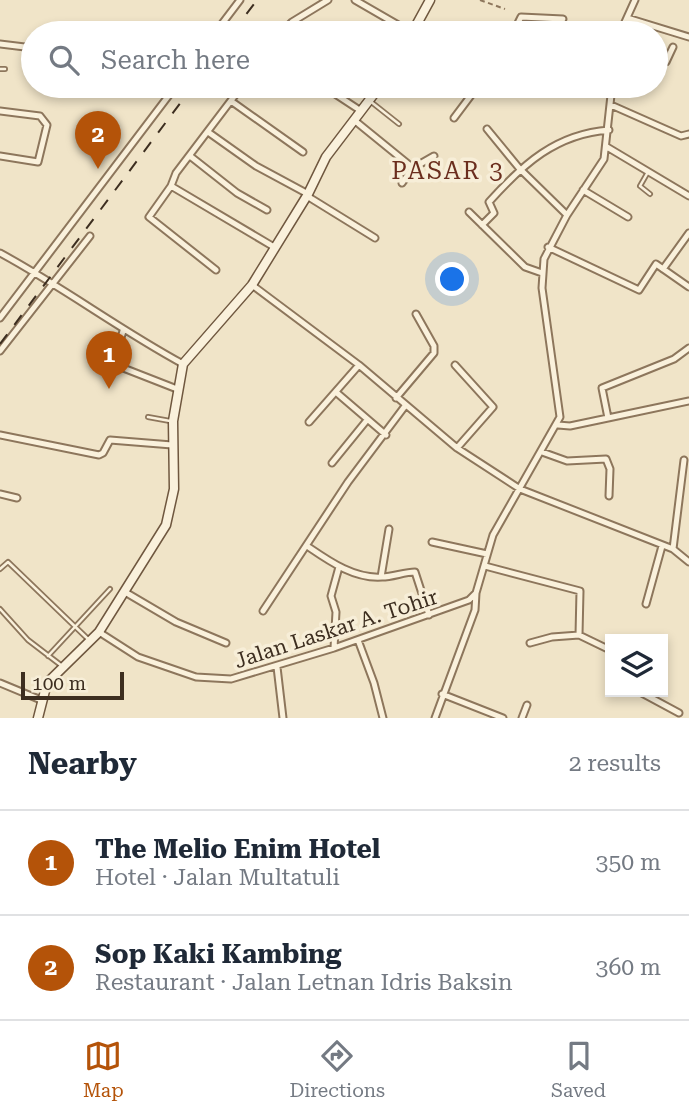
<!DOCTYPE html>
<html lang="en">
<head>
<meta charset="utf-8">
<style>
	:root { --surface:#fff; --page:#f6f6f7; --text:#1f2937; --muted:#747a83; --line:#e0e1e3; --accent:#b45309 }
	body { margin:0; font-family:"Roboto Serif",serif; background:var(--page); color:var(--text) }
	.controls { position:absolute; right:21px; bottom:21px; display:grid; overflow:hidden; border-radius:0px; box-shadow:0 4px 10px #0003 }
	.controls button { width:63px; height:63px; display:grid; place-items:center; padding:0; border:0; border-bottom:2px solid var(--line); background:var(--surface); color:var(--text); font:35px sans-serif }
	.scale { position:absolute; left:21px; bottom:18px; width:103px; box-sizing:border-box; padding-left:7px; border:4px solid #3d2e20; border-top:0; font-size:19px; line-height:24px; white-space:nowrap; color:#3d2e20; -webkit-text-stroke:5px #f7eed8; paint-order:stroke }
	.you { position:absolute; left:453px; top:280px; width:24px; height:24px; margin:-18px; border:5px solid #fff; border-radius:50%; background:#1a73e8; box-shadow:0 0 0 10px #1a73e833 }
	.badge { display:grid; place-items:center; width:46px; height:46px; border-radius:50%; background:var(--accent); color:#fff; font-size:23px; font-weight:700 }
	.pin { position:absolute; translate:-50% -58px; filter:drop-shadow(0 2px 4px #0008) }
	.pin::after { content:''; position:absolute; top:37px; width:24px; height:21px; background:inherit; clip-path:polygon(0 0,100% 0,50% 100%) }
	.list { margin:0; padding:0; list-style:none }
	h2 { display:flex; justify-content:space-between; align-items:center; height:91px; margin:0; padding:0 28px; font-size:30px }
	h2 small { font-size:23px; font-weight:400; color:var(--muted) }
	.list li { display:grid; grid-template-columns:46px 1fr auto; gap:21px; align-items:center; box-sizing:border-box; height:105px; padding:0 28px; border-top:2px solid var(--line) }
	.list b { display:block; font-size:26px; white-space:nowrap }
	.list p { margin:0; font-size:23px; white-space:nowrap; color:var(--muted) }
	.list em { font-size:23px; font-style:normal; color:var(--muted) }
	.icon { flex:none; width:38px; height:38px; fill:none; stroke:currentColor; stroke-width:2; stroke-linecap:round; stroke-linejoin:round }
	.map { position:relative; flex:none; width:689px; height:718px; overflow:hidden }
	.search { position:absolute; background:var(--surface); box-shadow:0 4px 10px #0003; left:21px; right:21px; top:21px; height:77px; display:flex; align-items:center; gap:18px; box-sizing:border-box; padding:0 24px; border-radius:38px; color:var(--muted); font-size:26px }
	.sheet { height:301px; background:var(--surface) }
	nav { display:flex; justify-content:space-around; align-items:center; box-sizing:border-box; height:98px; border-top:2px solid var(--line); background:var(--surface); font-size:19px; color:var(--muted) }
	nav a { display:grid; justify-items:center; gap:4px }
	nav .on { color:var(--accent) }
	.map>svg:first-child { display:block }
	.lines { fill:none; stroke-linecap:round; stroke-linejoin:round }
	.service-casing { stroke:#8d765c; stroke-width:6 }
	.minor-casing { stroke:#8d765c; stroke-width:9 }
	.secondary-casing { stroke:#6f573f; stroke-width:11 }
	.path { stroke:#8d765c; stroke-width:2; stroke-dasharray:5 3.5; stroke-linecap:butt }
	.service { stroke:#faf1dc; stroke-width:2.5 }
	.minor { stroke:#faf1dc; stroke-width:5 }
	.secondary { stroke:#faf1dc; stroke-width:8 }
	.rail { stroke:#3d2e20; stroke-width:2; stroke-dasharray:12 12; stroke-linecap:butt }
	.labels { text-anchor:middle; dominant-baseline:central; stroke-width:7; stroke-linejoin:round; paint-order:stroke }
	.street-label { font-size:21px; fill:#3d2e20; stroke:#f7eed8 }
	.quarter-label { font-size:24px; letter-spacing:2px; fill:#6b2e1e; stroke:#f7eed8 }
</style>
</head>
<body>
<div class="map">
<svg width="689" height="718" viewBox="0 0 689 718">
	<rect width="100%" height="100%" fill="#f0e4c8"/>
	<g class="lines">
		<g class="service-casing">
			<path id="service" d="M 485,29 L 492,33
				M 0,69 L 5,69
				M 370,101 L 399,124
				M 648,172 L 640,186 L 650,194
				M 148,417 L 170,421
				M 0,569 L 8,562 L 89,640
				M 0,609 L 28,640 L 62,666
				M 48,656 L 110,589"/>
		</g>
		<g class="minor-casing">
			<path id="minor" d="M 355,0 L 412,33
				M 627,18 L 689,37
				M 215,33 L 240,0
				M 281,33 L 292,22 L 328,0
				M 513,33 L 521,17 L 563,19
				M 620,33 L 635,0
				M 0,44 L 33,48
				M 656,63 L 666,62 L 673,47
				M 242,86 L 176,173 L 171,186 L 274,247
				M 323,86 L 361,111
				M 231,101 L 303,152
				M 611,105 L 681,136 L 689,134
				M 0,111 L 40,116 L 47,125 L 38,162 L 0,156
				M 454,118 L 478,86
				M 354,120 L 413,168 L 402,183
				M 487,129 L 519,168 L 567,215
				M 208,132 L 256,166 L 308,194
				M 607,147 L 689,196
				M 190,156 L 237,193 L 267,210
				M 413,168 L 434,156
				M 171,186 L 149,217 L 216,270
				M 583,190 L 628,217
				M 307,196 L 375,238
				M 469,212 L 525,267 L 542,273
				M 482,225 L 494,213 L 489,202 C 523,164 556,134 609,130
				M 548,247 L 639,290 L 656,264 L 689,287
				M 0,253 C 63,287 120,330 183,364
				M 663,269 L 689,233
				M 252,285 L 359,365 L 457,448 L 520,489 L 673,549 L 689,562
				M 0,318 L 176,86
				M 123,331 L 113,364 L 177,389
				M 0,351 L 90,236
				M 455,365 L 493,407 L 457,448
				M 337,393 L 386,435
				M 396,398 L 434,353 L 434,346 L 416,314
				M 608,418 L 689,401
				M 309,422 L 359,365
				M 558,425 L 570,426 L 608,418 L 602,388 L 674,359 L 689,348
				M 0,435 L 99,455 L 103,453 L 110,440 L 172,445
				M 542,452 L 567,461 L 606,459 L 610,469 L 609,496
				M 332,463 L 367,420
				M 0,494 L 17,498
				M 432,542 L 487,554
				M 307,546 C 329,561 354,579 382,577 C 393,577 404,572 415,572 L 429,615
				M 673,549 L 684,460
				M 485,566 L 580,591 L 579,635 L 610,650
				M 381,577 L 389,529
				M 125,592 L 176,622 L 226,643
				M 646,604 L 662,546
				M 263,611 L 348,482 L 405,406
				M 99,632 L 138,657 L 196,677 L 231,679 L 334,648 L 469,600 L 476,593 L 493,535 L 560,417 L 542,288 L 544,259 L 567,215 L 604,159 L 612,86
				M 358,640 L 374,683 L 383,718
				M 530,643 L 552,637 L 579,635
				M 334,648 L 336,612 L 331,596 L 339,567
				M 277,667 L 283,718
				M 0,683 L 41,700
				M 640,692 L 679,713
				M 442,694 L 503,718
				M 435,718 L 475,610 L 476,593
				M 522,718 L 527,705"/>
		</g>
		<g class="secondary-casing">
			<path id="secondary" d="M 412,33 L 430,0
				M 38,718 L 47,683 L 99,632 L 166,525 L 174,489 L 173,421 L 183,364 L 252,285 L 308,194 L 326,157 L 380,86"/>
		</g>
		<path class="path" d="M 480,0 L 505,9"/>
		<use href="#service" class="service"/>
		<use href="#minor" class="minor"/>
		<use href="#secondary" class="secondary"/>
		<path class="rail" d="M 232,33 L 257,0
			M 0,344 L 193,86"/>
	</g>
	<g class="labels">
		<g class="street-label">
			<text transform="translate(336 629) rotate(-18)">Jalan Laskar A. Tohir</text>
		</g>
		<g class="quarter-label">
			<text x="448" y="171">PASAR 3</text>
		</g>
	</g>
</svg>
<div class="controls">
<button><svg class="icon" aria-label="layers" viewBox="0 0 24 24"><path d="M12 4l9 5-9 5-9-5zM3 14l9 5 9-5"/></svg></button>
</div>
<div class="scale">100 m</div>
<div class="you"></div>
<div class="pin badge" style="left:109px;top:389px">1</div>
<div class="pin badge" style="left:98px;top:169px">2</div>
<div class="search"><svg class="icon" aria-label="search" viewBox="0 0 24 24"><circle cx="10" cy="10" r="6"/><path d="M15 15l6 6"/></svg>Search here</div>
</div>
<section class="sheet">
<h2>Nearby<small>2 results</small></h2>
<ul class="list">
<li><span class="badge">1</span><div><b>The Melio Enim Hotel</b><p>Hotel · Jalan Multatuli</p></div><em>350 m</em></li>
<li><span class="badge">2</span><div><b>Sop Kaki Kambing</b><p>Restaurant · Jalan Letnan Idris Baksin</p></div><em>360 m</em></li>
</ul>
</section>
<nav>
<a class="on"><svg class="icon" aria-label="map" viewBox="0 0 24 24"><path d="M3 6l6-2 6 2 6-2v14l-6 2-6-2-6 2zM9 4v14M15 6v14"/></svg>Map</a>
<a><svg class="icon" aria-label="directions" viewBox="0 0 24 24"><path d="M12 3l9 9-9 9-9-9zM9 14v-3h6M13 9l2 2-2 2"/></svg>Directions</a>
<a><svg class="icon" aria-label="saved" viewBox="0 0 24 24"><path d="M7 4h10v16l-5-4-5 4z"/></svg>Saved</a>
</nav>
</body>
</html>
